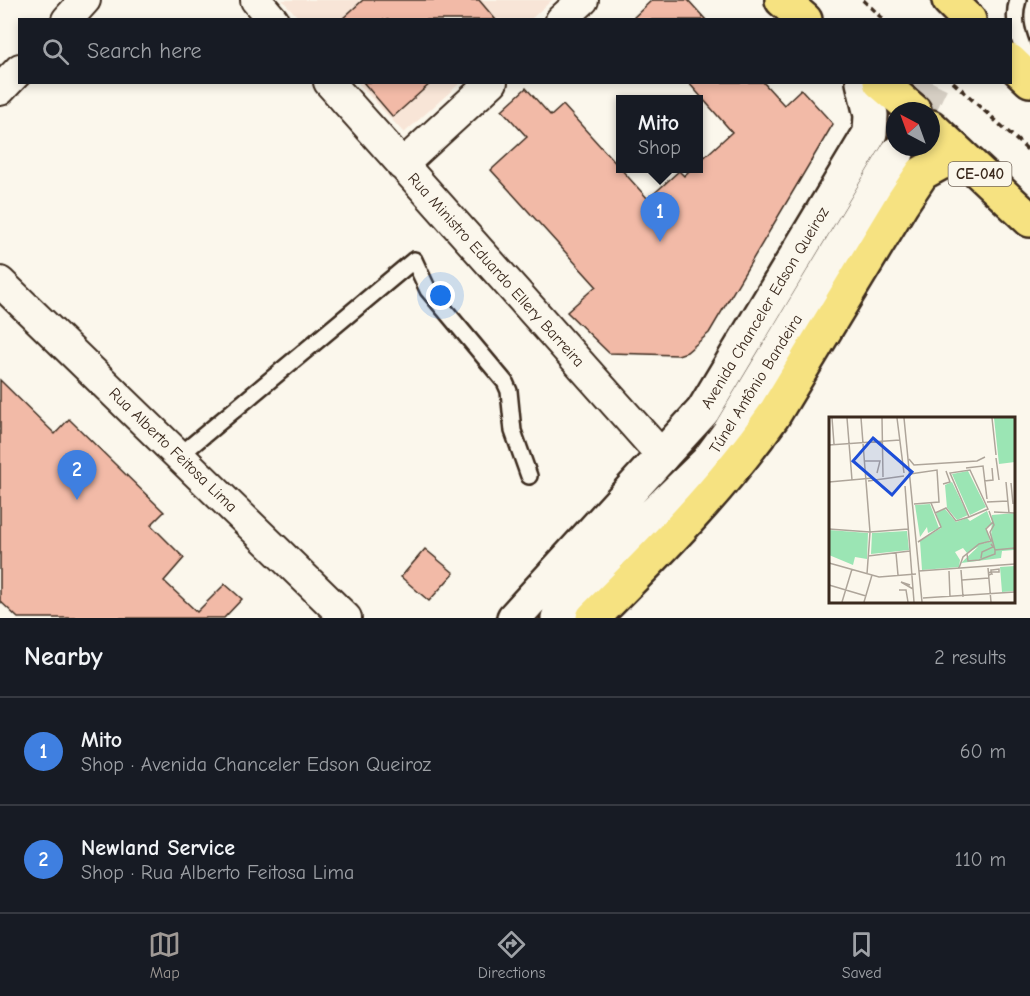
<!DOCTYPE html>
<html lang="en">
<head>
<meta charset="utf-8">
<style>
	:root { --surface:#171b24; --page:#20242c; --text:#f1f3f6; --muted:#9ea1a6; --line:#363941; --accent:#9f9995 }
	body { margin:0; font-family:"Comic Neue",sans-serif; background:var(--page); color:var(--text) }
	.compass { position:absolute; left:886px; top:102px; width:54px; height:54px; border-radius:50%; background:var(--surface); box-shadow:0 3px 9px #0003; rotate:319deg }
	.you { position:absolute; left:441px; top:296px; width:21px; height:21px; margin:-15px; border:4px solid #fff; border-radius:50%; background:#1a73e8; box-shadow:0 0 0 9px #1a73e833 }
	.badge { display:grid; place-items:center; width:39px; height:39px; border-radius:50%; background:var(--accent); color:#fff; font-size:20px; font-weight:700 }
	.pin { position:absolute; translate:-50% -50px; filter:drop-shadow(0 2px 3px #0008) }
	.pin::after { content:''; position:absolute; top:32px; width:21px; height:18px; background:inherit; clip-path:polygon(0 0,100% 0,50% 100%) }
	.popup { position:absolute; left:616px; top:95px; width:87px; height:78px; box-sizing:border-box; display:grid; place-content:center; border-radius:0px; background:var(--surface); filter:drop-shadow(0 2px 4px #0005); font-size:20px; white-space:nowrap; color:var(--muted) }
	.popup b { font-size:22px; color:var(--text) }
	.popup::after { content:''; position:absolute; left:50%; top:100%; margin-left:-12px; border:12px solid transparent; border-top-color:var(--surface) }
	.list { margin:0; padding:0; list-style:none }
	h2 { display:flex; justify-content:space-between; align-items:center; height:78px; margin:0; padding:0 24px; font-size:26px }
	h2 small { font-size:20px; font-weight:400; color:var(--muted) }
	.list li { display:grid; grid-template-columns:39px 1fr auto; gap:18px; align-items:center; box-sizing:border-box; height:108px; padding:0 24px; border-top:2px solid var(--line) }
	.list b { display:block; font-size:22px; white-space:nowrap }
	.list p { margin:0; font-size:20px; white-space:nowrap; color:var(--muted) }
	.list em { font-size:20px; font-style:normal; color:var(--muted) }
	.icon { flex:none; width:33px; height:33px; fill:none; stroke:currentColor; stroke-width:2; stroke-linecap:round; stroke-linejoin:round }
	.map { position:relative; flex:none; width:1030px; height:618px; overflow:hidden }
	.search { position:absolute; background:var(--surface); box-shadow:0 3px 9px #0003; left:18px; right:18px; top:18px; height:66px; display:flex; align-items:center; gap:15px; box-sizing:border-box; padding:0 21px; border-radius:0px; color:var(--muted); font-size:22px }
	.sheet { height:294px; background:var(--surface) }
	nav { display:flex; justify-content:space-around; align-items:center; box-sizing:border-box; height:84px; border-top:2px solid var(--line); background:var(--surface); font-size:16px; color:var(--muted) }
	nav a { display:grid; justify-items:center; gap:3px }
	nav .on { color:var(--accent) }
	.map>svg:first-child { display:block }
	.built { fill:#f8e5d7 }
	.building { fill:#f2baa7; stroke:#3b2a1e; stroke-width:1.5 }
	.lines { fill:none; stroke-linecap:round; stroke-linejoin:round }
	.secondary-tunnel { stroke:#d5cec3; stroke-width:33; stroke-dasharray:33 16; stroke-linecap:butt }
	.service-casing { stroke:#3b2a1e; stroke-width:20 }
	.minor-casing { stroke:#3b2a1e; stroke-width:34 }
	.secondary-casing { stroke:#3b2a1e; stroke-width:38 }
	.trunk-casing { stroke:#3b2a1e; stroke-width:38 }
	.path { stroke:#3b2a1e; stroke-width:4; stroke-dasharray:6 4.5; stroke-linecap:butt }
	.service { stroke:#fbf7ec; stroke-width:15 }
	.minor { stroke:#fbf7ec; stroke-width:30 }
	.secondary { stroke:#fbf7ec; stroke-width:33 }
	.trunk { stroke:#f6e281; stroke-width:33 }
	.labels { text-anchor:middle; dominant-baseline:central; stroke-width:6; stroke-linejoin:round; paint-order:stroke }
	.shield { fill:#fbf7ec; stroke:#75685c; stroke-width:1.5 }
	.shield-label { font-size:15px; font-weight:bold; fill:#3b2a1e }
	.street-label { font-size:16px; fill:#3b2a1e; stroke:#fbf7ec }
	.inset-road { fill:none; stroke:#aea59a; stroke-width:1.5 }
	.view { fill:#1d4ed8; fill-opacity:0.15; stroke:#1d4ed8; stroke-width:3 }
	.inset-edge { fill:none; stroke:#3b2a1e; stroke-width:3 }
</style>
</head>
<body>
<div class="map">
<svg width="1030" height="618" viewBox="0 0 1030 618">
	<rect width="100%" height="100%" fill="#fbf7ec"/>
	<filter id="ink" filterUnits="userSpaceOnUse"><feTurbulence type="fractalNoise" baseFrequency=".0167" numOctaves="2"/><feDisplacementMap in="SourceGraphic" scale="12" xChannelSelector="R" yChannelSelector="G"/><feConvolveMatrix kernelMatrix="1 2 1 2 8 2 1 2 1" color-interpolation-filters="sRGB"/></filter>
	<g filter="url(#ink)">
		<path class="built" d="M 282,0 L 552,0 L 530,20 L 300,19 Z
			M 358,83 L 460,83 L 404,133 Z"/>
		<path class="building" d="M 363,0 L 479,0 L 496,20 L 341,20 Z
			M 652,0 L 688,0 L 706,20 L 631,20 Z
			M 363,82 L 432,82 L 393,117 Z
			M 688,82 L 763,82 L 784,105 L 801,89 L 833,124 L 709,333 L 687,352 L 678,355 L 609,353 L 567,312 L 596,286 L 491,170 L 527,137 L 502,110 L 526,88 L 551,116 L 563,105 L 648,199 L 679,171 L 684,176 L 692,168 L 699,168 L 699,162 L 732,132 Z
			M 0,380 L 55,434 L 69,419 L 164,512 L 151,525 L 184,558 L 164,581 L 197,612 L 225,584 L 242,599 L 224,618 L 18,618 L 0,601 Z
			M 425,549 L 454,573 L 429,601 L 401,577 Z"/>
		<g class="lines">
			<path class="secondary-tunnel" d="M 918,111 L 932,82"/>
			<g class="service-casing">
				<path id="service" d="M 1018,0 C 1010,24 1022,45 1030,67
					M 179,456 L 414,260 L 428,290 L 505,382 L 509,391 L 513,431 L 529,476"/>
			</g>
			<g class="minor-casing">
				<path id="minor" d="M 256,0 L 273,20
					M 67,20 L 85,0
					M 561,20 L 583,0
					M 329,82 L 663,457
					M 0,90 L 20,69
					M 402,165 L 492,82
					M 0,282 L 346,618"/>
			</g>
			<g class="secondary-casing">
				<path id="secondary" d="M 514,618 L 703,411 L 870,133 L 871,115 L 863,82
					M 558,618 L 594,572 L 707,462 L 730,431 L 897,153"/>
			</g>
			<g class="trunk-casing">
				<path id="trunk" d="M 782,0 L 805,20
					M 949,0 L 969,20
					M 1010,61 L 1030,80
					M 880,82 L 914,111
					M 931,127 L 1030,220
					M 593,618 C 657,554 720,491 773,416 L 902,203 L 922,173 L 944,161 L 970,164"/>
			</g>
			<path class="path" d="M 863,0 L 884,20
				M 953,82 L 1030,152"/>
			<use href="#service" class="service"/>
			<use href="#minor" class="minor"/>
			<use href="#secondary" class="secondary"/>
			<use href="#trunk" class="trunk"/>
		</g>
	</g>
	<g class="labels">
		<rect class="shield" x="948.5" y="162" width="63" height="24" rx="4.5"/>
		<g class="shield-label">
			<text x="980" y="174">CE-040</text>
		</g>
		<g class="street-label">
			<text transform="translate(496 270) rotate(48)">Rua Ministro Eduardo Ellery Barreira</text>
			<text transform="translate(765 308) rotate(-59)">Avenida Chanceler Edson Queiroz</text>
			<text transform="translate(756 384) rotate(-58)">Túnel Antônio Bandeira</text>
			<text transform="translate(173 450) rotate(44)">Rua Alberto Feitosa Lima</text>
		</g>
	</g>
	<g transform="translate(829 417)">
		<rect width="186" height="186" fill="#fbf7ec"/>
		<path d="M 165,1 L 186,1 L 186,45 L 170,47 ZM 139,54 L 157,90 L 141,98 L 123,57 ZM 123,65 L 139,98 L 128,103 L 118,91 L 116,68 ZM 101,87 L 110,111 L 99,116 L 98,110 L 91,120 L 86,88 ZM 116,92 L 127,105 L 138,101 L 141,104 L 158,94 L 163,107 L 157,111 L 161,123 L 138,136 L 134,131 L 126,135 L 131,143 L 130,150 L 93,153 L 91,124 L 112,111 L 107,96 ZM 186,96 L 186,137 L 185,133 L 173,134 L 172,141 L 132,146 L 151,128 L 162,124 L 163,98 ZM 0,113 L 39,116 L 38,142 L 26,140 L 24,148 L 0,138 ZM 78,114 L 80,133 L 42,137 L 43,116 ZM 186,149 L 186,174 L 173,175 L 171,150 Z" fill="#9be5b4"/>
		<path class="inset-road" d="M 3,1 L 5,27M 18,1 L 23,63M 32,1 L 41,115 L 38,157M 53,1 L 54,60M 68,1 L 75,56M 75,1 L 93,185M 163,1 L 167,38M 0,28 L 71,23M 167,41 L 170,63M 80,42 L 85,48 L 148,44 L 156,40M 36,44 L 51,44 L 48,56M 137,51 L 154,49 L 158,82M 81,57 L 108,53 L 110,85 L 85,87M 39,64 L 75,59M 155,64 L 164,63 L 163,51M 0,65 L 44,61M 177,65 L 180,96M 182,66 L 184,87M 114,67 L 121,65 L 117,54M 76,69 L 85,185M 158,85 L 179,84M 160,94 L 165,108 L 161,115 L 166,133M 165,95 L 186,96M 106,96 L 117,91 L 127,104 L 140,100 L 159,92 L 141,53 L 121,56 L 140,100M 0,112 L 41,115 L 79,112M 89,125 L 112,110 L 102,86M 67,136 L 69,158M 138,137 L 139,144 L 150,143 L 166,137 L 166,133 L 186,131M 39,139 L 81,134M 152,141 L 153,135 L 164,130 L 162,127M 0,146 L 50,160 L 87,157M 130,151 L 134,140 L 150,127 L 162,124 L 157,112 L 164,105M 159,151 L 162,185M 132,153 L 134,180M 90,154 L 186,147M 120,154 L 121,180M 159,156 L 162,155 L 170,155 L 170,152 L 163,153 L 162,153 L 162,155 L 163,157 L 162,157 L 160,158M 133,163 L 160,161M 0,168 L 37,179M 81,168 L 72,165 L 84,172M 70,173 L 77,173 L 79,185M 94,181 L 186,175M 13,185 L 23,152M 35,185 L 43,158"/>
		<path class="view" d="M 44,21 L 83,55 L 63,78 L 24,44 Z"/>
		<rect width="186" height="186" class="inset-edge"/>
	</g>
</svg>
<svg class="compass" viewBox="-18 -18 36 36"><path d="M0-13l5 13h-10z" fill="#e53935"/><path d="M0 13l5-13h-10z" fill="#9ea1a6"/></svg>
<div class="you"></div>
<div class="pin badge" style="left:660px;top:242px;background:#3f7fe0">1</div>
<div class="popup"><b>Mito</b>Shop</div>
<div class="pin badge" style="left:77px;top:500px;background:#3f7fe0">2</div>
<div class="search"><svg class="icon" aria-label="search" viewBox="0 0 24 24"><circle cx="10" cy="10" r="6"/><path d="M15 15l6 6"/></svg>Search here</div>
</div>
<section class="sheet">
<h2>Nearby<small>2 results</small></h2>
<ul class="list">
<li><span class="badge" style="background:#3f7fe0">1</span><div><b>Mito</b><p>Shop · Avenida Chanceler Edson Queiroz</p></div><em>60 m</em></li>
<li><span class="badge" style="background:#3f7fe0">2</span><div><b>Newland Service</b><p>Shop · Rua Alberto Feitosa Lima</p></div><em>110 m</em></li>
</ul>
</section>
<nav>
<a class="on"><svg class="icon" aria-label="map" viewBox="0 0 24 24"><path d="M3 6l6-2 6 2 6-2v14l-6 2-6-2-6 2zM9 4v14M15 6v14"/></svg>Map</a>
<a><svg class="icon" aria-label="directions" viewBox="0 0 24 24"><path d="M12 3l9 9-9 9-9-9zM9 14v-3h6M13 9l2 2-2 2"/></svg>Directions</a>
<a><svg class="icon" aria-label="saved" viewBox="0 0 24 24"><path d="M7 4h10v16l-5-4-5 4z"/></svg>Saved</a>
</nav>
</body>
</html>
